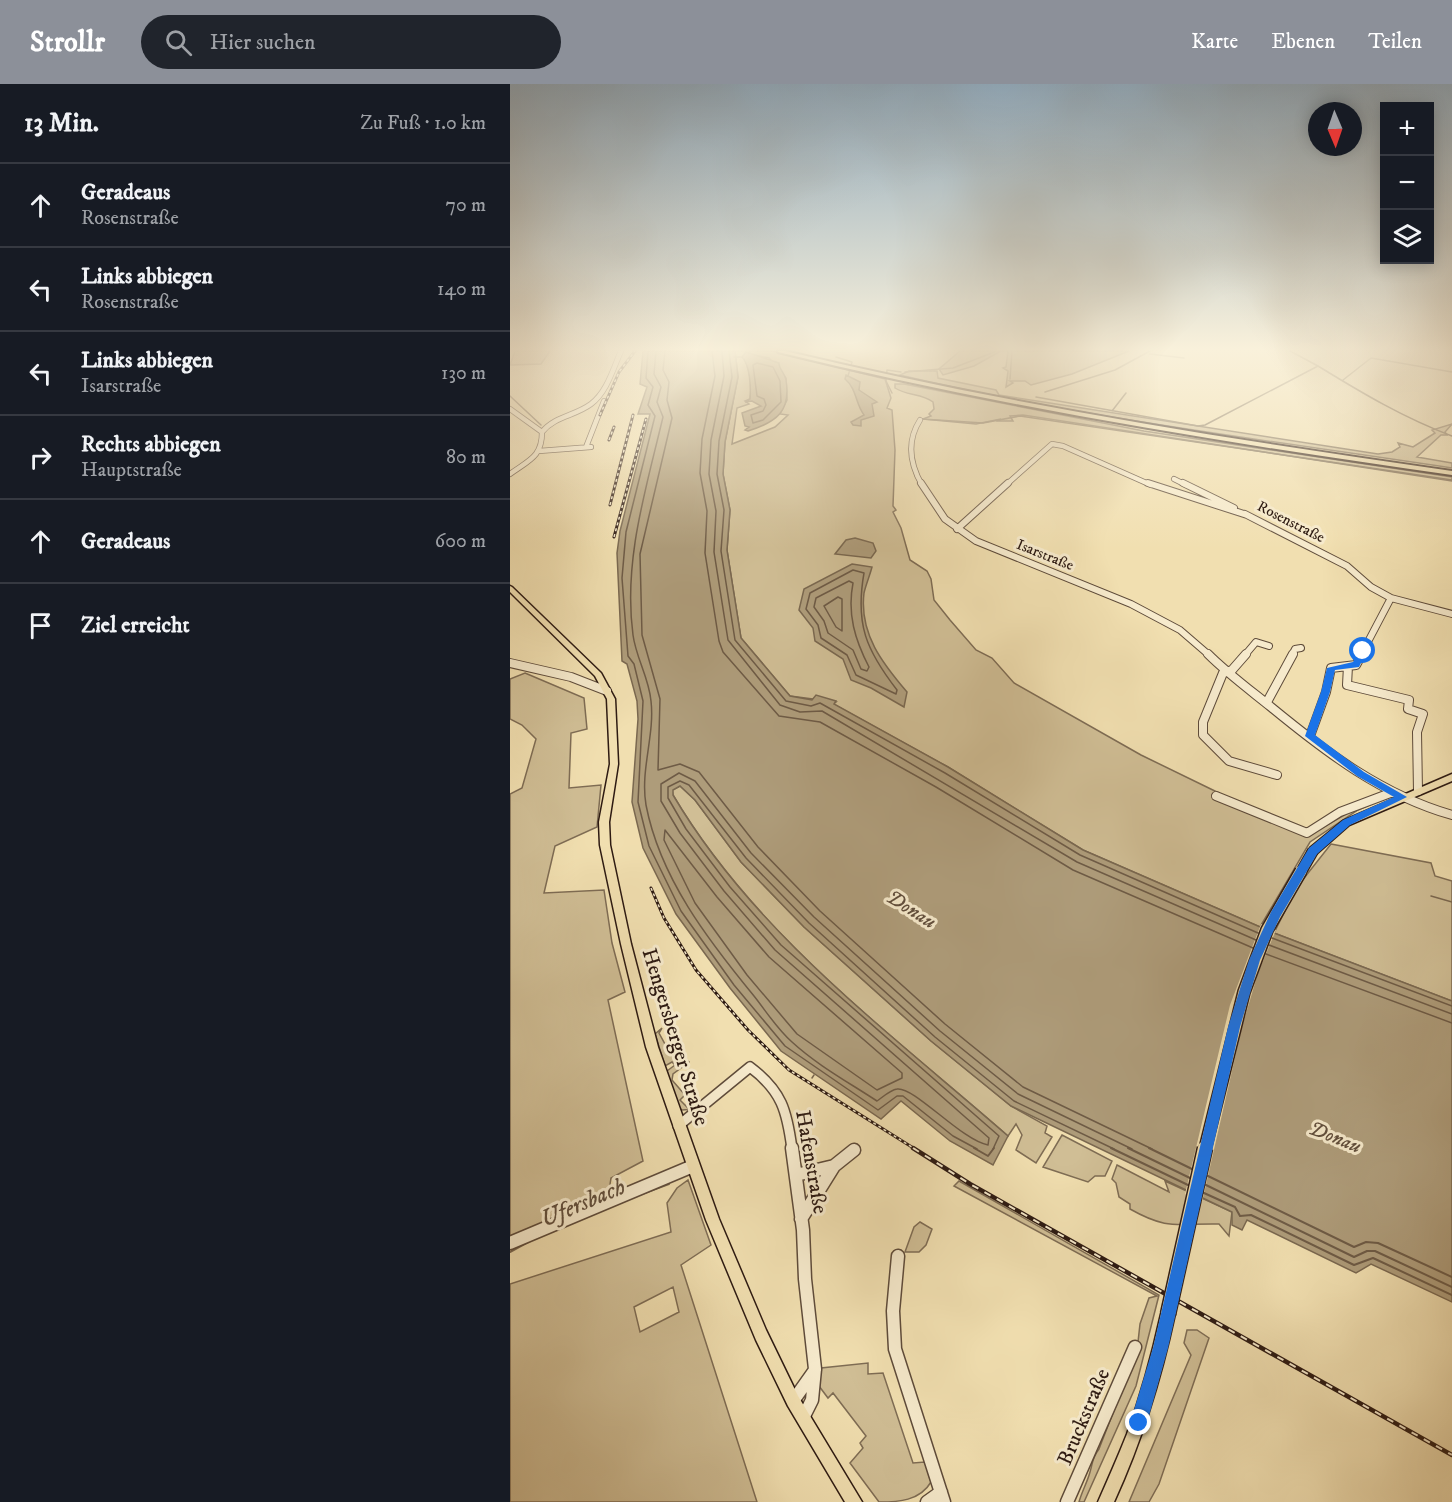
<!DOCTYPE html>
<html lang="de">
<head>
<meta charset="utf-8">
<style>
	:root { --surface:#171b24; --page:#20242c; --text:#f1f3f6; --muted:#9ea1a6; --line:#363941; --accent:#8c9099 }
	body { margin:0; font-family:"IM FELL DW Pica",serif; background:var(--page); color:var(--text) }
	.controls { position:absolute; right:18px; top:18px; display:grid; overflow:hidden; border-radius:0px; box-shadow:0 3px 15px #0003 }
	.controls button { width:54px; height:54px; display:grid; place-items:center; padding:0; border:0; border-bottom:2px solid var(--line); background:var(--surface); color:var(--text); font:30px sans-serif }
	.compass { position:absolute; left:798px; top:18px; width:54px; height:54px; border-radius:50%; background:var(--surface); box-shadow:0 3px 15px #0003; rotate:178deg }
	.stop { position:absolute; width:18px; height:18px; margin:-14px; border:4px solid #1a73e8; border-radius:50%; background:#fff }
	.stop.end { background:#1a73e8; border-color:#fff; box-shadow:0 2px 6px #0008 }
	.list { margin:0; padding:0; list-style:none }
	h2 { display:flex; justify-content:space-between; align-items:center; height:78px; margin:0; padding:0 24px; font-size:26px }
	h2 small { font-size:20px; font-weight:400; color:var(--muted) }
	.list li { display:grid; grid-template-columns:39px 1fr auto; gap:18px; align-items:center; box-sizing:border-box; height:84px; padding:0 24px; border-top:2px solid var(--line) }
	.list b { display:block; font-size:22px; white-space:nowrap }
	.list p { margin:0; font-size:20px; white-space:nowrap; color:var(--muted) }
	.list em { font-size:20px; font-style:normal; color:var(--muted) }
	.icon { flex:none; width:33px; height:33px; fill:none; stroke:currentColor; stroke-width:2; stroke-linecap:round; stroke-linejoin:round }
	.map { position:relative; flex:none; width:942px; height:1418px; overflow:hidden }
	header { display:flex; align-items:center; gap:36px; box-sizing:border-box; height:84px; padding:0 30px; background:var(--accent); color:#fff }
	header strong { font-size:28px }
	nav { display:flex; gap:33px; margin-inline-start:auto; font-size:21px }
	.search { width:420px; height:54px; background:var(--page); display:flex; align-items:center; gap:15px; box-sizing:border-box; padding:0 21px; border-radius:33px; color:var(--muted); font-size:22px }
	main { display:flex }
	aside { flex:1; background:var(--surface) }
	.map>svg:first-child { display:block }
	.green { fill:#d0be95; stroke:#7e6c54; stroke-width:1.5; fill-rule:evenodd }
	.water { fill:#ae9c7a; stroke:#7a6850; stroke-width:1.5 }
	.pier { fill:#f1dfb0 }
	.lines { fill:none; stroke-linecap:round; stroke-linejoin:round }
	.shore-far1 { stroke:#6e5b46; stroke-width:1.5 }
	.shore { stroke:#6e5b46; stroke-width:2 }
	.stream-far1 { stroke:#7a6850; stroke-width:1.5 }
	.stream { stroke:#7a6850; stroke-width:2 }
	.minor-far4-casing { stroke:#5e4b3a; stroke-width:6 }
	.minor-far3-casing { stroke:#5e4b3a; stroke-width:8 }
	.minor-far2-casing { stroke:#5e4b3a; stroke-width:10 }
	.minor-far1-casing { stroke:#5e4b3a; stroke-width:12 }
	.minor-casing { stroke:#5e4b3a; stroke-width:15 }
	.major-casing { stroke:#2d1a12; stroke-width:3 }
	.highway-casing { stroke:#2d1a12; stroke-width:4 }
	.minor-far4 { stroke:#f6eacc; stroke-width:4.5 }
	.minor-far3 { stroke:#f6eacc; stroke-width:6 }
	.minor-far2 { stroke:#f6eacc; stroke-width:8 }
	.minor-far1 { stroke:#f6eacc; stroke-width:9 }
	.minor { stroke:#f6eacc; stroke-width:12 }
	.major { fill:#f1dfb0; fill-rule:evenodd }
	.highway { fill:#f1dfb0; fill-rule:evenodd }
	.rail-far1-casing { stroke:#2d1a12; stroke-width:3 }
	.rail-casing { stroke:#2d1a12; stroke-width:4.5 }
	.rail-far1 { stroke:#f6eacc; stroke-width:1.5; stroke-dasharray:3; stroke-linecap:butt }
	.rail { stroke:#f6eacc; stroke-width:2; stroke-dasharray:7; stroke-linecap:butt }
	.major-bridge-far2-casing { stroke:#2d1a12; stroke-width:12; stroke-linecap:butt }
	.major-bridge-far1-casing { stroke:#2d1a12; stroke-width:14; stroke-linecap:butt }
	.major-bridge-casing { stroke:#2d1a12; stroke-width:17; stroke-linecap:butt }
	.major-bridge-far2 { stroke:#f1dfb0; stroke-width:9 }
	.major-bridge-far1 { stroke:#f1dfb0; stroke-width:11 }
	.major-bridge { stroke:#f1dfb0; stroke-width:14 }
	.route { fill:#1a73e8 }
	.labels { text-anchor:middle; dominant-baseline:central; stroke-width:6; stroke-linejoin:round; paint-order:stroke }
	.far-street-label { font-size:15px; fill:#2d1a12; stroke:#f6eacc }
	.water-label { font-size:20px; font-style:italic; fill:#614e3c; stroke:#f6eacc }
	.near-street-label { font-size:21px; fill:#2d1a12; stroke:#f6eacc }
	.near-water-label { font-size:24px; font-style:italic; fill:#614e3c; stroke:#f6eacc }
</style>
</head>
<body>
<header>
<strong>Strollr</strong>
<div class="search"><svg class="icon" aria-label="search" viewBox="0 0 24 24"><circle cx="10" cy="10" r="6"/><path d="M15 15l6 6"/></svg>Hier suchen</div>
<nav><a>Karte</a><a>Ebenen</a><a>Teilen</a></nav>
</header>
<main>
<aside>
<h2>13 Min.<small>Zu Fuß · 1.0 km</small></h2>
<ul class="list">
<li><svg class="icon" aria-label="ahead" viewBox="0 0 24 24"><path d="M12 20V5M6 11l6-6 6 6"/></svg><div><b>Geradeaus</b><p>Rosenstraße</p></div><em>70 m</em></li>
<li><svg class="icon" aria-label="left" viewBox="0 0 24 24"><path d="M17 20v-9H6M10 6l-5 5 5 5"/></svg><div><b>Links abbiegen</b><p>Rosenstraße</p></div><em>140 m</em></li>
<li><svg class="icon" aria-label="left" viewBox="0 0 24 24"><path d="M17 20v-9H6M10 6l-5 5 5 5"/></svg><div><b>Links abbiegen</b><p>Isarstraße</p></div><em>130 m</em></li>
<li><svg class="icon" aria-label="right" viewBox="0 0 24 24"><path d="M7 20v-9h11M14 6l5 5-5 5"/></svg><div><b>Rechts abbiegen</b><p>Hauptstraße</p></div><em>80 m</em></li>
<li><svg class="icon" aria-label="ahead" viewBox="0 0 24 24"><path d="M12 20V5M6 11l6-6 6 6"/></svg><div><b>Geradeaus</b></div><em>600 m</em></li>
<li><svg class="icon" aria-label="arrive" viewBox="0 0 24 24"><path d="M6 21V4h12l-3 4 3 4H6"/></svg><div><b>Ziel erreicht</b></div></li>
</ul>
</aside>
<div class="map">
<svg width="942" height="1418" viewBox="0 0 942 1418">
	<rect width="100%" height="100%" fill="#f1dfb0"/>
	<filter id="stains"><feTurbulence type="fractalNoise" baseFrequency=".00333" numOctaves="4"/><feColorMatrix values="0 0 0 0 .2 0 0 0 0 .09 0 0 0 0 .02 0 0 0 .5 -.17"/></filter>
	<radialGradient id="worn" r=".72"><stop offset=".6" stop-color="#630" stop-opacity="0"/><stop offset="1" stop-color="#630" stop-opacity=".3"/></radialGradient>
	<path class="green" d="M 5,267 L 40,267 L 31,280 L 0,281 Z
		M 225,267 L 262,267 L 375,295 L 381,314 L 377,324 L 382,326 L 385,366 L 383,422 L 386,426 L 383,428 L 391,444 L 400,476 L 417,487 L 421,495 L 424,516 L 440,536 L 466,566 L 482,574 L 504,599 L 631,671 L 709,709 L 708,713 L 798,752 L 850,722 L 878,713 L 848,726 L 800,758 L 750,843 L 573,766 L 438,683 L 323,620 L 326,618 L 280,612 L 231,554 L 217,466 L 220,426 L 213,390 L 215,358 L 228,293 ZM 244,271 L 259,274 L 276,294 L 277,316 L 270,330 L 278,331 L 265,343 L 222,360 L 227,324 L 239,320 L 235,317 L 240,315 C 242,303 240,283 233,273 Z
		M 450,267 L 491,267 L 464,282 L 433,291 L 429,285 Z
		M 492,267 L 619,267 L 562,290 L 521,301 L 515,297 L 500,297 L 503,299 L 496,303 L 498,287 L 493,284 L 496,283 L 498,267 Z
		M 399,287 L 427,287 L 428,294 L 486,306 L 489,311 L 868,370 L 882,368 L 890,363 L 888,359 L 903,363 L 925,349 L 922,346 L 942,340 L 935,348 L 937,351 L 931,351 L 907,373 L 942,379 L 942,384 C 758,356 571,334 390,291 Z
		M 394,300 L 634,347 L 942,393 L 942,397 L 513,331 L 500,332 L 503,337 L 488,337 L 491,335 L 466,340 L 413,335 L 421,332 L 419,330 L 424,325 L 423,318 C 412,309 397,312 385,304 L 385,300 Z
		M 15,589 L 74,614 L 77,645 L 61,649 L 59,704 L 91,701 L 87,743 L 45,762 L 34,809 L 94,806 L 102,859 L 115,908 L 98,916 L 133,1077 L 101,1094 L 98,1113 L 0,1153 L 0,710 L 12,704 L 26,655 L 12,641 L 0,635 L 0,595 Z
		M 170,702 L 185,716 L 231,778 L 294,843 L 421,957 L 501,1022 L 537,1042 L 535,1049 L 542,1053 L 526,1079 L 506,1066 L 512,1051 L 506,1040 L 498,1052 C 379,948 245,850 163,711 L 162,706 Z
		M 821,760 L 921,779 L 925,792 L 942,797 L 942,917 L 764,849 L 787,803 Z
		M 152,944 L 149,949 L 155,960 L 161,958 L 156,962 L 163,973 L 169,970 L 179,978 L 163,990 L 162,996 L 175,1011 L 170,1016 L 178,1024 L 183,1021 L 185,1025 L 172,1026 L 168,1023 L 157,987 L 165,981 L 162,978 L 155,982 L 145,950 Z
		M 552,1051 L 602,1077 L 595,1092 L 585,1092 L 578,1098 L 533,1083 Z
		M 607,1081 L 659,1108 L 655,1097 L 722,1128 L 719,1152 L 709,1140 C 667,1139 659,1147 620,1125 L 620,1120 L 609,1113 L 606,1099 L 602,1095 Z
		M 178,1096 L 201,1161 L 171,1181 L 247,1418 L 0,1418 L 0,1200 L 161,1148 L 157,1119 L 167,1104 ZM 163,1203 L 169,1228 L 130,1248 L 124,1223 Z
		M 449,1097 L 649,1211 L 626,1302 L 574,1418 L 569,1418 C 572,1407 577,1399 580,1388 C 583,1378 582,1374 589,1365 L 627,1267 L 630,1240 L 639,1214 L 647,1212 L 444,1102 Z
		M 410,1138 L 422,1145 L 416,1161 L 409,1168 L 395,1168 L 404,1143 Z
		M 677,1246 L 687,1246 L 699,1254 L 649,1400 L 639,1418 L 619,1418 L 681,1271 L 674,1259 Z
		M 358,1279 L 358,1290 L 373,1289 L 403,1379 L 415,1378 L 421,1398 C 410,1417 388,1418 369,1418 L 340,1379 L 353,1364 L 350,1359 L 356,1352 L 323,1309 L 318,1314 L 306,1298 L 311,1284 Z"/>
	<path class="water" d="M 133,267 L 225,267 L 228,293 L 215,358 L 213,390 L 220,426 L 217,466 L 231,554 L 280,612 L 302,616 L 306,611 L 326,617 L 324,620 L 438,683 L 573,766 L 764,849 L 942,917 L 942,1218 L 861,1180 L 846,1189 L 737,1136 L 732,1146 L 722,1141 L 722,1128 L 501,1022 L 421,957 L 294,843 L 231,778 L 185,716 L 170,702 L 163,706 L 163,711 C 245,850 379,948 498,1052 L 483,1081 L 440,1057 L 391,1017 L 371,1035 L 271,967 L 220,904 L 166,830 L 133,764 L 122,718 L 128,635 L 127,617 L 117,580 L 112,577 L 107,469 L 110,447 L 140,330 L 128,330 L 137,303 L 130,300 Z
		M 236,268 L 269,279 C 269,286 275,289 276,296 C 281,327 267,338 238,347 L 235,346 L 239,343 L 235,342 L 232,329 L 251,322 L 242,317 L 235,318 L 240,315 C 241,303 240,281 232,273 Z
		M 336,291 L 350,298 L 349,306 L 367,318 L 362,320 L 364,332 L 351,336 L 351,342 L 343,341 L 341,338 L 354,331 C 345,319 347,305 335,295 Z
		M 345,454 L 363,459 L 366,467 L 361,474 L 325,470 L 336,456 Z
		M 342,480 L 362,483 C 360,491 356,500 354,509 C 349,550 373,580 397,608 L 394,623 L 361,604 L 341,596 L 333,575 L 305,557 L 303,544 L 289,526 L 294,505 Z"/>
	<path class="pier" d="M 751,840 L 766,846 L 748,889 L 732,943 L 692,1118 L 675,1110 L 720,921 Z"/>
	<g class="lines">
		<path class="shore-far1" d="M 138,267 L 136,294 L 143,303 L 138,321 L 145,332 L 116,448 L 112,494 L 118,572 L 124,580 L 133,617 L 128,718 L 139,762 L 171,827 L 224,901 L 275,962 L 368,1026 L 387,1012 L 393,1012 L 443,1052 L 467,1065
			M 146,267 L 144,290 L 151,303 L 147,318 L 153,333 C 136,405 113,477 123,551 C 126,574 139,594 141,617 C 145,651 130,686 136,721 C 150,794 198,856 244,912 C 256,927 267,945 282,958 C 307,981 338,998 367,1017 C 373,1013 380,1006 387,1005 C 404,1002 451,1056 478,1061 L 479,1054 L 265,866 L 214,807 L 170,749 L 151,717 L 151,700 L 169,689 L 185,697 L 241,769 L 304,833 L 430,947 L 508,1010 L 622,1065
			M 155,267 L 153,286 L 159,298 L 157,316 L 162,334 L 130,470 L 132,551 L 150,615 L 148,686 L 170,680 L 189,688 L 248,763 L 310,827 L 435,940 L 513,1003 L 642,1065
			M 202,267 L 205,292 L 192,355 L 190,389 L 197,427 L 195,469 L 209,557 L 213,568 L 269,632 L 310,638 L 426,703 L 563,786 L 743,864
			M 212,267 L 214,292 L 201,356 L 199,390 L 206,427 L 204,468 L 218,556 L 270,621 L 290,628 L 312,627 L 567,778 L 746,856
			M 219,267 L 222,293 L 209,357 L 207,390 L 214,426 L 211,467 L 225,556 L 276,617 L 301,622 L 310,619 L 435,689 L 570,771 L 748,849
			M 247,279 L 263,283 L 270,297 L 271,318 L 253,336 L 243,339 L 241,331 L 253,327 L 256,321 L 254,315 L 247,312 L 243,281 Z
			M 343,486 L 354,489 C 345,540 356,566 387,606 L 386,610 L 346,591 L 337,571 L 311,554 L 308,541 L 296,525 L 300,509 Z
			M 339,497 L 343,499 C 337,530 345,556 359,583 L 357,587 L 351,585 L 343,566 L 318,549 L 314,537 L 304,523 L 306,514 Z
			M 328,513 L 332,515 L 332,547 L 326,543 L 314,522 Z
			M 155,746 L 207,813 L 259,873 L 392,989 L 392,994 L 367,1006 L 287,950 L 237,891 L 185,819 L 154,756 Z
			M 762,854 L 942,922
			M 759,861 L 942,930
			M 756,870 L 942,939
			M 483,1065 L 489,1052 L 271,861 L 220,803 L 176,745 L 158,714 L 158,703 L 170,697 L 179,701 L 236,774 L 299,839 L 425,953 L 504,1017 L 604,1065"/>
		<path class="shore" d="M 464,1064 L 478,1072 L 484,1064
			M 601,1064 L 678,1101
			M 618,1064 L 680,1094
			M 639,1064 L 682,1085
			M 698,1092 L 844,1163 L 856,1158 L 868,1159 L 942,1193
			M 696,1101 L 844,1173 L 857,1167 L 865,1167 L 942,1203
			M 694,1109 L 725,1123 L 730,1132 L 741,1131 L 844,1181 L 863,1174 L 942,1211"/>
		<path class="stream-far1" d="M 640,270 L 674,274
			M 224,273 L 232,273
			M 326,273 L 342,278 L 338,292
			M 808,282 C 852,309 894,334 942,352
			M 395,288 L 443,284 L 487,267
			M 500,295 L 502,267
			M 833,296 L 861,274 L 942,288
			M 535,308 L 605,286 L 640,267
			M 382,309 L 376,297 L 377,286 L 391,288
			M 0,312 L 31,341
			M 526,313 L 688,342 L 695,341 L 808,282 L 780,267
			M 602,327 L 616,309
			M 412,335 L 473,339 L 510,332 L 942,396
			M 921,812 L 942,818
			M 302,994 L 304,991"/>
		<path class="stream" d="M 121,1114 L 159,1100
			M 0,1168 L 20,1157"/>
		<g class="minor-far4-casing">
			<path id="minor-far4" d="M 0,325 L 32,348
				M 410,336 C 396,358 400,380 412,401
				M 32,348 C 45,332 65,332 81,320 C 97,308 103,285 111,267
				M 76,363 L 94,317
				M 29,367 L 81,363
				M 0,390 C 19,376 32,373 32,348
				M 664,395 L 676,401
				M 496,401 L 542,360 L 553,362 L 641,401"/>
		</g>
		<g class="minor-far3-casing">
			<path id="minor-far3" d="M 411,399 L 435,435 L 466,457 L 621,520 L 670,546 L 699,571
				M 638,399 L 737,431
				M 673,399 L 724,424
				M 735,430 L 837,482 L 861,503 L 881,514
				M 447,445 L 498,399
				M 735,571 L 746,558 L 759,562
				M 782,571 L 785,565 L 791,564
				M 851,571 L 881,514 L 942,530"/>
		</g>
		<g class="minor-far2-casing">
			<path id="minor-far2" d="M 698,570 C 717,589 740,606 761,623 C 817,669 872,711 942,731
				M 736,570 L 722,586 L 713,589 L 693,638 L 693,651 L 719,677 L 767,691
				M 0,579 L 61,593 L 97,607
				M 838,582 L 837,601 L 899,616 L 898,625 L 913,630 L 907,648 L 908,707
				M 757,618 L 783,570
				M 800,652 L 816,608 L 821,584 L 846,581 L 852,570
				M 706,712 L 797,749 L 830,728 L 883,708"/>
		</g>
		<g class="minor-far1-casing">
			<path id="minor-far1" d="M 168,1042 L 240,983 C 272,1007 277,1027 282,1065"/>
		</g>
		<g class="minor-casing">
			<path id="minor" d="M 282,1064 L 293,1146 L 295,1195 L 305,1285 L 302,1316 L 293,1334
				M 286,1091 L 324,1082
				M 291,1135 L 324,1082 L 344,1066
				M 0,1159 L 183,1082
				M 388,1172 L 383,1227 L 385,1265 L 434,1418
				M 283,1317 L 305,1286
				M 417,1418 L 431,1408
				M 557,1418 L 625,1263"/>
		</g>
		<g class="major-casing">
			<path id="major" d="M 0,502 L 2,503 L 91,589 L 105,615 L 108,680 L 99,738 L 100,761 L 121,860 L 148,963 L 209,1135 L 256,1246 L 288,1312 L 352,1418 L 335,1418 L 278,1322 L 246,1256 L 196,1136 L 136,963 L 111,860 L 90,761 L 89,738 L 100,680 L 97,615 L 85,592 L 0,508 Z
				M 942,690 L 942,697 L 839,741 L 806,770 L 800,770 L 798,767 L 800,764 L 833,737 Z
				M 658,1223 L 663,1225 L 665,1230 C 651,1295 632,1357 604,1418 L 588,1418 C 598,1395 608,1373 617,1350 C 631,1311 642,1271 651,1230 L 653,1225 Z"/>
		</g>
		<g class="highway-casing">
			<path id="highway" d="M 268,267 L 275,267 C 495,320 718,355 942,387 L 942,391 C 716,359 490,323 268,268 Z"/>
		</g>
		<use href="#minor-far4" class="minor-far4"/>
		<use href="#minor-far3" class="minor-far3"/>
		<use href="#minor-far2" class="minor-far2"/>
		<use href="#minor-far1" class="minor-far1"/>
		<use href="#minor" class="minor"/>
		<use href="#major" class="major"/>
		<use href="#highway" class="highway"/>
		<g class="rail-far1-casing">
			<path id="rail-far1" d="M 90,331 L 109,288 L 125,267
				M 99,356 L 104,343
				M 100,421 L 123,331
				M 104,453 L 136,335
				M 141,804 L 154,834 L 186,886 L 238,946 L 279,986 L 405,1065"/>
		</g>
		<g class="rail-casing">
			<path id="rail" d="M 403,1064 L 460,1100 L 942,1371"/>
		</g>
		<use href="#rail-far1" class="rail-far1"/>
		<use href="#rail" class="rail"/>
		<g class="major-bridge-far2-casing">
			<path id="major-bridge-far2" d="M 791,788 L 803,767"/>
		</g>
		<g class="major-bridge-far1-casing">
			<path id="major-bridge-far1" d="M 695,1065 L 734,908 L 757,846 L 791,787"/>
		</g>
		<g class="major-bridge-casing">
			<path id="major-bridge" d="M 658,1230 L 695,1064"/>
		</g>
		<use href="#major-bridge-far2" class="major-bridge-far2"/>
		<use href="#major-bridge-far1" class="major-bridge-far1"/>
		<use href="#major-bridge" class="major-bridge"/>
	</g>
	<linearGradient id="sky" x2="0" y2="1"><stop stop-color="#91aabc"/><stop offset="0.57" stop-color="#f9f1db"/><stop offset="1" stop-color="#f9f1db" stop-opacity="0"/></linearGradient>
	<rect width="942" height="465" fill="url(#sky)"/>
	<path class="route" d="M 850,565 L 857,567 L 849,583 L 825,586 L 820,608 L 805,651 L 854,688 L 897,713 L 840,741 L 807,770 L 770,833 L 750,876 L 730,943 L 658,1264 L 637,1339 L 634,1345 L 629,1347 L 623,1345 L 620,1339 L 643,1264 L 718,943 L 739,876 L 761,828 L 799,764 L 833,736 L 884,713 L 847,692 L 795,652 L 811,608 L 817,584 L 843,578 Z"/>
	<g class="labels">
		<g class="far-street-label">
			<text transform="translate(781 438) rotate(27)">Rosenstraße</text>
			<text transform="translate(535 471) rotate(22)">Isarstraße</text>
		</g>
		<g class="water-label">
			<text transform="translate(401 826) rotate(32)">Donau</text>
			<text transform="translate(825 1054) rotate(22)">Donau</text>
		</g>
		<g class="near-street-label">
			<text transform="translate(165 953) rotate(73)">Hengersberger Straße</text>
			<text transform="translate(301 1078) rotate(80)">Hafenstraße</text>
			<text transform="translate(574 1333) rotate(-67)">Bruckstraße</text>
		</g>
		<g class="near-water-label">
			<text transform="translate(73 1119) rotate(-23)">Ufersbach</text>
		</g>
	</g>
	<rect width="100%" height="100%" filter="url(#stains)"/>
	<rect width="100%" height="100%" fill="url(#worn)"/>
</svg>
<div class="controls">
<button>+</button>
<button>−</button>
<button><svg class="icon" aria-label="layers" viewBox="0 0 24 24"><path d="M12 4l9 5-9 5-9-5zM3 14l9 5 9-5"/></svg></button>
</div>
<svg class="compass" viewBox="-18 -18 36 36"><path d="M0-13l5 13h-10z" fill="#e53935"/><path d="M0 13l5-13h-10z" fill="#9ea1a6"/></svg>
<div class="stop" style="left:853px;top:567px"></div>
<div class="stop end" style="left:629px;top:1339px"></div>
</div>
</main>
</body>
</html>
